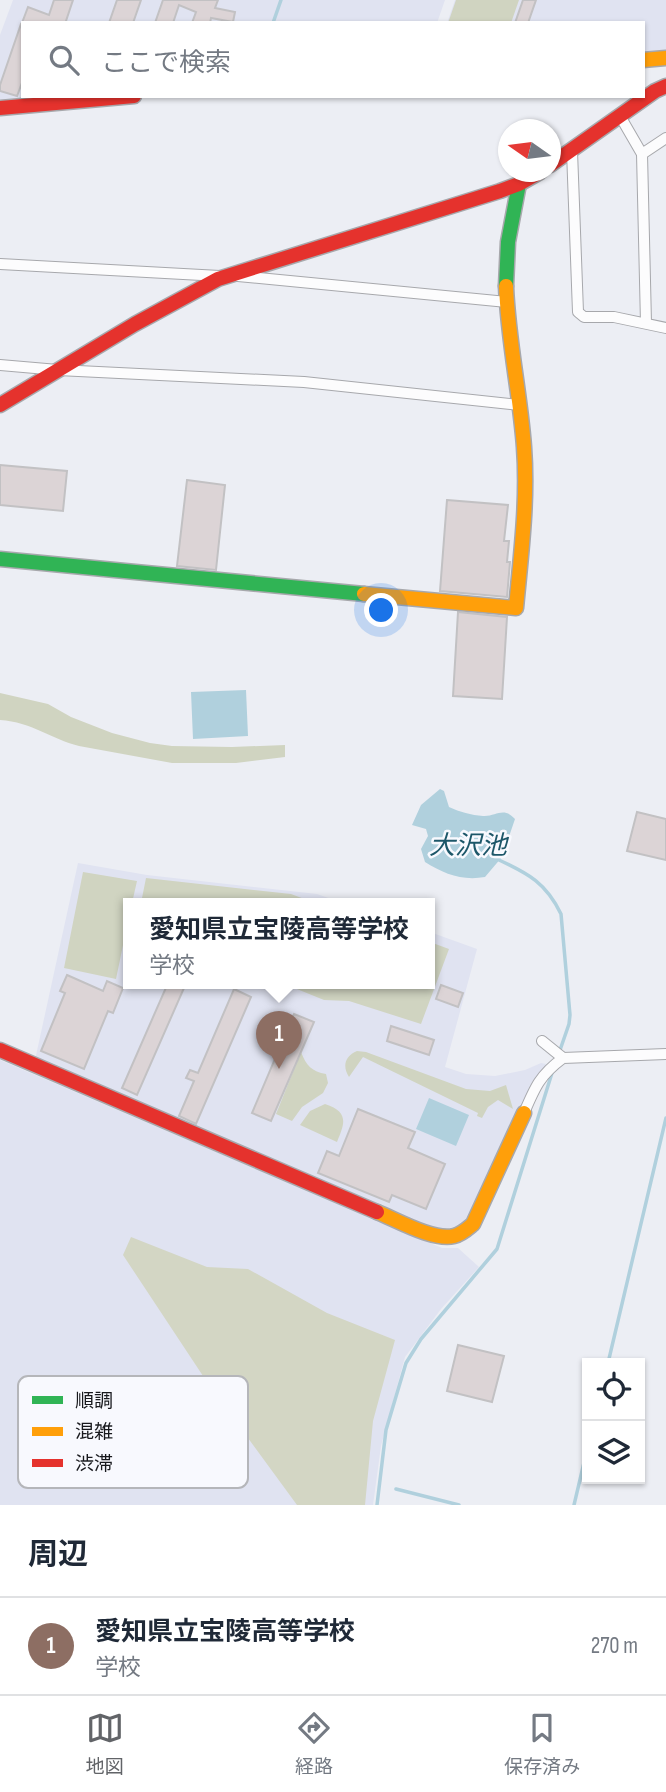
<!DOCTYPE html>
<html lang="ja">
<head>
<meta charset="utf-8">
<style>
	:root { --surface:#fff; --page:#f2f2f3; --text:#1f2937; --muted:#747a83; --line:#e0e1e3; --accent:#626468 }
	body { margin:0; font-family:"Sofia Sans Condensed","Noto Sans JP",sans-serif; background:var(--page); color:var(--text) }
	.controls { position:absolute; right:21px; bottom:21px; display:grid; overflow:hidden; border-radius:0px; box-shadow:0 2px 5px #0004 }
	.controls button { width:63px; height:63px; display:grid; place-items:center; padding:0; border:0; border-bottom:2px solid var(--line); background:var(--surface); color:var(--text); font:35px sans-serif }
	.compass { position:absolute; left:498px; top:119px; width:63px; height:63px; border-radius:50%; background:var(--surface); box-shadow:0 2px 5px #0004; rotate:284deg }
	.you { position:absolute; left:382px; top:611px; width:24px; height:24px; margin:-18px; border:5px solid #fff; border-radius:50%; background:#1a73e8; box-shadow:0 0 0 10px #1a73e833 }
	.badge { display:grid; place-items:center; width:46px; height:46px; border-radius:50%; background:var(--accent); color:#fff; font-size:23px; font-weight:700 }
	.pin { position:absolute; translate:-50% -58px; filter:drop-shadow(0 2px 4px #0008) }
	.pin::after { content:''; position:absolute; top:37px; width:24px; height:21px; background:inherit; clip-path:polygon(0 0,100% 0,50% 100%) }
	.popup { position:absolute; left:123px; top:898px; width:312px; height:91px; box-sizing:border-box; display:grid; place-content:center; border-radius:0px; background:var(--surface); filter:drop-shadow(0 2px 5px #0005); font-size:23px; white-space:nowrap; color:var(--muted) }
	.popup b { font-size:26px; color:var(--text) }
	.popup::after { content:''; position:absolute; left:50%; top:100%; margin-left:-14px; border:14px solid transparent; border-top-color:var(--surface) }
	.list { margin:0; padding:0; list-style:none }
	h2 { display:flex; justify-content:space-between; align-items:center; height:91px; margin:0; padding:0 28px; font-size:30px }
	h2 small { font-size:23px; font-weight:400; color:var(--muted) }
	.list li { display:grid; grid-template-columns:46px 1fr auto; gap:21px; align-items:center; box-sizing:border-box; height:98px; padding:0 28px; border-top:2px solid var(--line) }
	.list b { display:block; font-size:26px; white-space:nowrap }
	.list p { margin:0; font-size:23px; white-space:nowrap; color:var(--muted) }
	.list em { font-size:23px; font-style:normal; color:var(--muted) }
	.icon { flex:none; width:38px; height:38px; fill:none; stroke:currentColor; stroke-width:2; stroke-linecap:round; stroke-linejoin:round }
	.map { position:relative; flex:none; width:666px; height:1505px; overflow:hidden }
	.search { position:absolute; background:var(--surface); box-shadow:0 2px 5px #0004; left:21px; right:21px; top:21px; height:77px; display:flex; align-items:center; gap:18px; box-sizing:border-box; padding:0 24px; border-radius:0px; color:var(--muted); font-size:26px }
	.sheet { height:189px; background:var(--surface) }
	nav { display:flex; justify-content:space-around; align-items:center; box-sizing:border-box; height:98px; border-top:2px solid var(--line); background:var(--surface); font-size:19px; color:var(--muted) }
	nav a { display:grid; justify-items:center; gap:4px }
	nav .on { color:var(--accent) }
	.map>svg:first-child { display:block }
	.built { fill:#e0e3f1 }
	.green { fill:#d0d4c1 }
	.forest { fill:#d3d6c4 }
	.water { fill:#b0d0dd }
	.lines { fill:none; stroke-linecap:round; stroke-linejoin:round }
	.stream { stroke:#b0d0dd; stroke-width:3.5 }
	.building { fill:#dcd4d6; stroke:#c2c1c3; stroke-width:2 }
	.street-casing { stroke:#a7a8ac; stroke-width:12 }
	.fast-casing { stroke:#a7a8ac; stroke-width:17 }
	.slow-casing { stroke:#a7a8ac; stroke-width:17 }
	.jam-casing { stroke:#a7a8ac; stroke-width:17 }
	.street { stroke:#fcfcfd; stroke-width:10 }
	.fast { stroke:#30b455; stroke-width:14 }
	.slow { stroke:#ff9f0a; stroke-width:14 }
	.jam { stroke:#e5322d; stroke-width:14 }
	.labels { text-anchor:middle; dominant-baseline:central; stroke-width:5; stroke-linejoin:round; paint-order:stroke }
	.water-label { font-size:26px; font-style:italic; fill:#1d5769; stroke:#f8f9fe }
	.key { fill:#f8f9fe; stroke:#b5b6ba; stroke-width:2 }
	.key-label { font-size:19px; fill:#18191d }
</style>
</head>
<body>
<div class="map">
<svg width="666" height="1505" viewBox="0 0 666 1505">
	<rect width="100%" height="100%" fill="#eceef4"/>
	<path class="built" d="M 13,0 L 445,0 L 437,23 L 23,23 L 23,96 L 98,96 L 0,103 L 0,35 Z
		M 455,0 L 666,0 L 666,58 L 643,59 L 643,23 L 447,23 Z
		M 78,863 L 147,875 L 317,894 L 343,903 L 128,903 L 128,983 L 430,983 L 430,932 L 477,949 L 445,1067 L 466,1074 L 495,1076 L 525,1070 L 541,1063 L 546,1064 L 474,1212 L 460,1225 L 439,1231 L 35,1060 Z
		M 0,1060 L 442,1248 L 458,1248 L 479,1267 L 441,1309 L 405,1357 L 381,1446 L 373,1505 L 0,1505 Z"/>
	<path class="green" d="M 456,0 L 519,0 L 511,23 L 448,23 Z
		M 0,693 L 48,704 L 71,717 L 112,733 L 150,743 L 172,746 L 232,747 L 285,745 L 285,757 L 236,763 L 172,763 L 79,746 C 51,739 32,722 0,720 Z
		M 83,872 L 137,881 L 132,903 L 128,903 L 128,921 L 116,979 L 64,968 Z
		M 146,878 L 291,894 L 315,903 L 141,903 Z
		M 430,942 L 449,949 L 421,1024 L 349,1001 L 324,1000 L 282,983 L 430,983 Z
		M 357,1051 L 366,1052 L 466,1089 L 490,1091 L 506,1085 L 513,1109 L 498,1100 L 488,1107 L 482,1118 L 477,1116 L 478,1113 L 363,1057 L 349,1077 C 342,1066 345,1056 357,1051 Z
		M 301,1052 C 306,1065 312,1072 326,1074 L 328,1083 L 323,1093 L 302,1107 L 292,1121 L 276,1114 Z
		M 325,1104 C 349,1112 345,1123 337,1142 L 300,1125 L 310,1111 Z"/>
	<path class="forest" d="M 131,1237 L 207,1267 L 248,1269 L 327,1313 L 395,1340 L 373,1421 L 365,1505 L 297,1505 L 207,1382 L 123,1255 Z"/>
	<path class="water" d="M 246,690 L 248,736 L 193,739 L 191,692 Z
		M 440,789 L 444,791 L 449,807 C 460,812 471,815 483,816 C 496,817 503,806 515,819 L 502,857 L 485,877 C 462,881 444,874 425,862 L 421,849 L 428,836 L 426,829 L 412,825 L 421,805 Z
		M 429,1098 L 469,1115 L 456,1146 L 416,1129 Z"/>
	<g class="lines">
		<path class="stream" d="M 273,23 L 281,0
			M 499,860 C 529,874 546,883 561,914 L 570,1015 L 569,1024 L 559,1053
			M 608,1363 L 666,1118
			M 396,1489 L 459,1505
			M 377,1505 L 386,1430 L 406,1363 L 421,1339 L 497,1249 L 552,1073
			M 574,1505 L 587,1450"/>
	</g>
	<path class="building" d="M 54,0 L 73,0 L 66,21 L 68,23 L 22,23 L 28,7 L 49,15 Z
		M 117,0 L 141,0 L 133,23 L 109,23 Z
		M 163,0 L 218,0 L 215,8 L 235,12 L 233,22 L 211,18 L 210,23 L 192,23 L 196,12 L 179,5 L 173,23 L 155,23 Z
		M 523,0 L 536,0 L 528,23 L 515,23 Z
		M 21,24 L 23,25 L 23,80 L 17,96 L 0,91 L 0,85 Z
		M 0,465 L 67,471 L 63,511 L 0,505 Z
		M 187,480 L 225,485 L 216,570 L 177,566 Z
		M 447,500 L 508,505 L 504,541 L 509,541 L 507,562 L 510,562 L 507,597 L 440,591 Z
		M 458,612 L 507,617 L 502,699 L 453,696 Z
		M 637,812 L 666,819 L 666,860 L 627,851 Z
		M 67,975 L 103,991 L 107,981 L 123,988 L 113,1013 L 108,1011 L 84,1069 L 41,1051 L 65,993 L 60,991 Z
		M 168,983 L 173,983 L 184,988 L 137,1095 L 122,1088 Z
		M 441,985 L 463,993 L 458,1007 L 436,999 Z
		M 234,989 L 251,997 L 196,1124 L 179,1116 L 194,1081 L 186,1078 L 190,1070 L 198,1073 Z
		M 294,1014 L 314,1022 L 271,1121 L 252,1113 Z
		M 391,1026 L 434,1040 L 429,1055 L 387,1041 Z
		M 358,1109 L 415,1132 L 408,1148 L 445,1164 L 426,1209 L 392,1195 L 389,1202 L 318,1173 L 327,1151 L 339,1156 Z
		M 458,1345 L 504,1356 L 492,1402 L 447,1391 Z"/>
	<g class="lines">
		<g class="street-casing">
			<path id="street" d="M 620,116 L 642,154 L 646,323
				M 572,151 L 578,312 L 584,317 L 614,317 L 666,328
				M 642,154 L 666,138
				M 0,264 L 220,276
				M 238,276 L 507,302
				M 0,365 L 58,370 L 304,382 L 519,405
				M 542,1041 L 563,1058
				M 524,1113 C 535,1087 540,1075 563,1058 L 666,1054"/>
		</g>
		<g class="fast-casing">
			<path id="fast" d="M 506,286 L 508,242 L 519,184
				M 0,559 L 364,594"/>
		</g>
		<g class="slow-casing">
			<path id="slow" d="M 643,60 L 666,58
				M 364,594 L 516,608 C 521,554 528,501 524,447 C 520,393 508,340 506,286
				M 377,1212 C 397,1220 433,1241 454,1236 C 462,1234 467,1229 473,1224 L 524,1113"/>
		</g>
		<g class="jam-casing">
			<path id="jam" d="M 0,108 L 134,96
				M 550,165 L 655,91 L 666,86
				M 0,405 L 135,324 L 218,279 L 500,191 L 519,184 L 540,172
				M 0,1050 L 377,1212"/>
		</g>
		<use href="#street" class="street"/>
		<use href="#fast" class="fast"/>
		<use href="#slow" class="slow"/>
		<use href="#jam" class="jam"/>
	</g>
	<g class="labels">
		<g class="water-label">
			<text x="468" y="846">大沢池</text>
		</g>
	</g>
	<rect x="18" y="1376" width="230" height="112" rx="10" class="key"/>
	<rect x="32" y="1396" width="31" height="8" fill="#30b455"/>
	<rect x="32" y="1427" width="31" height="9" fill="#ff9f0a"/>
	<rect x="32" y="1459" width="31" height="8" fill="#e5322d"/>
	<g class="key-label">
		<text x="75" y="1407">順調</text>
		<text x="75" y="1438">混雑</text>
		<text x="75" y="1470">渋滞</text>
	</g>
</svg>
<div class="controls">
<button><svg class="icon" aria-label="locate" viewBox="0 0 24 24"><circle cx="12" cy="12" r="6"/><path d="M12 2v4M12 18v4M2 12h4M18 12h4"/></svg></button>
<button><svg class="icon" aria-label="layers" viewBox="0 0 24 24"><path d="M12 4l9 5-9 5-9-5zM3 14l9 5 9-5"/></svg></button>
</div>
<svg class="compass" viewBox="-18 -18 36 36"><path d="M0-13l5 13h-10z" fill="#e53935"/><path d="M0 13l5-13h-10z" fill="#747a83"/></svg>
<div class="you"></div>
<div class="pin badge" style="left:279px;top:1069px;background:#8d6e63">1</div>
<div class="popup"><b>愛知県立宝陵高等学校</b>学校</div>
<div class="search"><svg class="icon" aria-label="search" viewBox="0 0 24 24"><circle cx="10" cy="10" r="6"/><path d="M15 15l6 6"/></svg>ここで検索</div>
</div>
<section class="sheet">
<h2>周辺<small></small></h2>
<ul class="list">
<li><span class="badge" style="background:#8d6e63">1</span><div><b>愛知県立宝陵高等学校</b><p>学校</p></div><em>270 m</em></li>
</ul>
</section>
<nav>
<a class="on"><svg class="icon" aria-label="map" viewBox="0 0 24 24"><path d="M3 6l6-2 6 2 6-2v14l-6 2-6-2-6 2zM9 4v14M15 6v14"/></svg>地図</a>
<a><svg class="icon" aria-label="directions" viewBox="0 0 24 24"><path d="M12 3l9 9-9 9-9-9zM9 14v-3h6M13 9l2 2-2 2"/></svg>経路</a>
<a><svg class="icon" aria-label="saved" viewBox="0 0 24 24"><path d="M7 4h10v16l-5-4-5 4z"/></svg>保存済み</a>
</nav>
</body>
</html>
